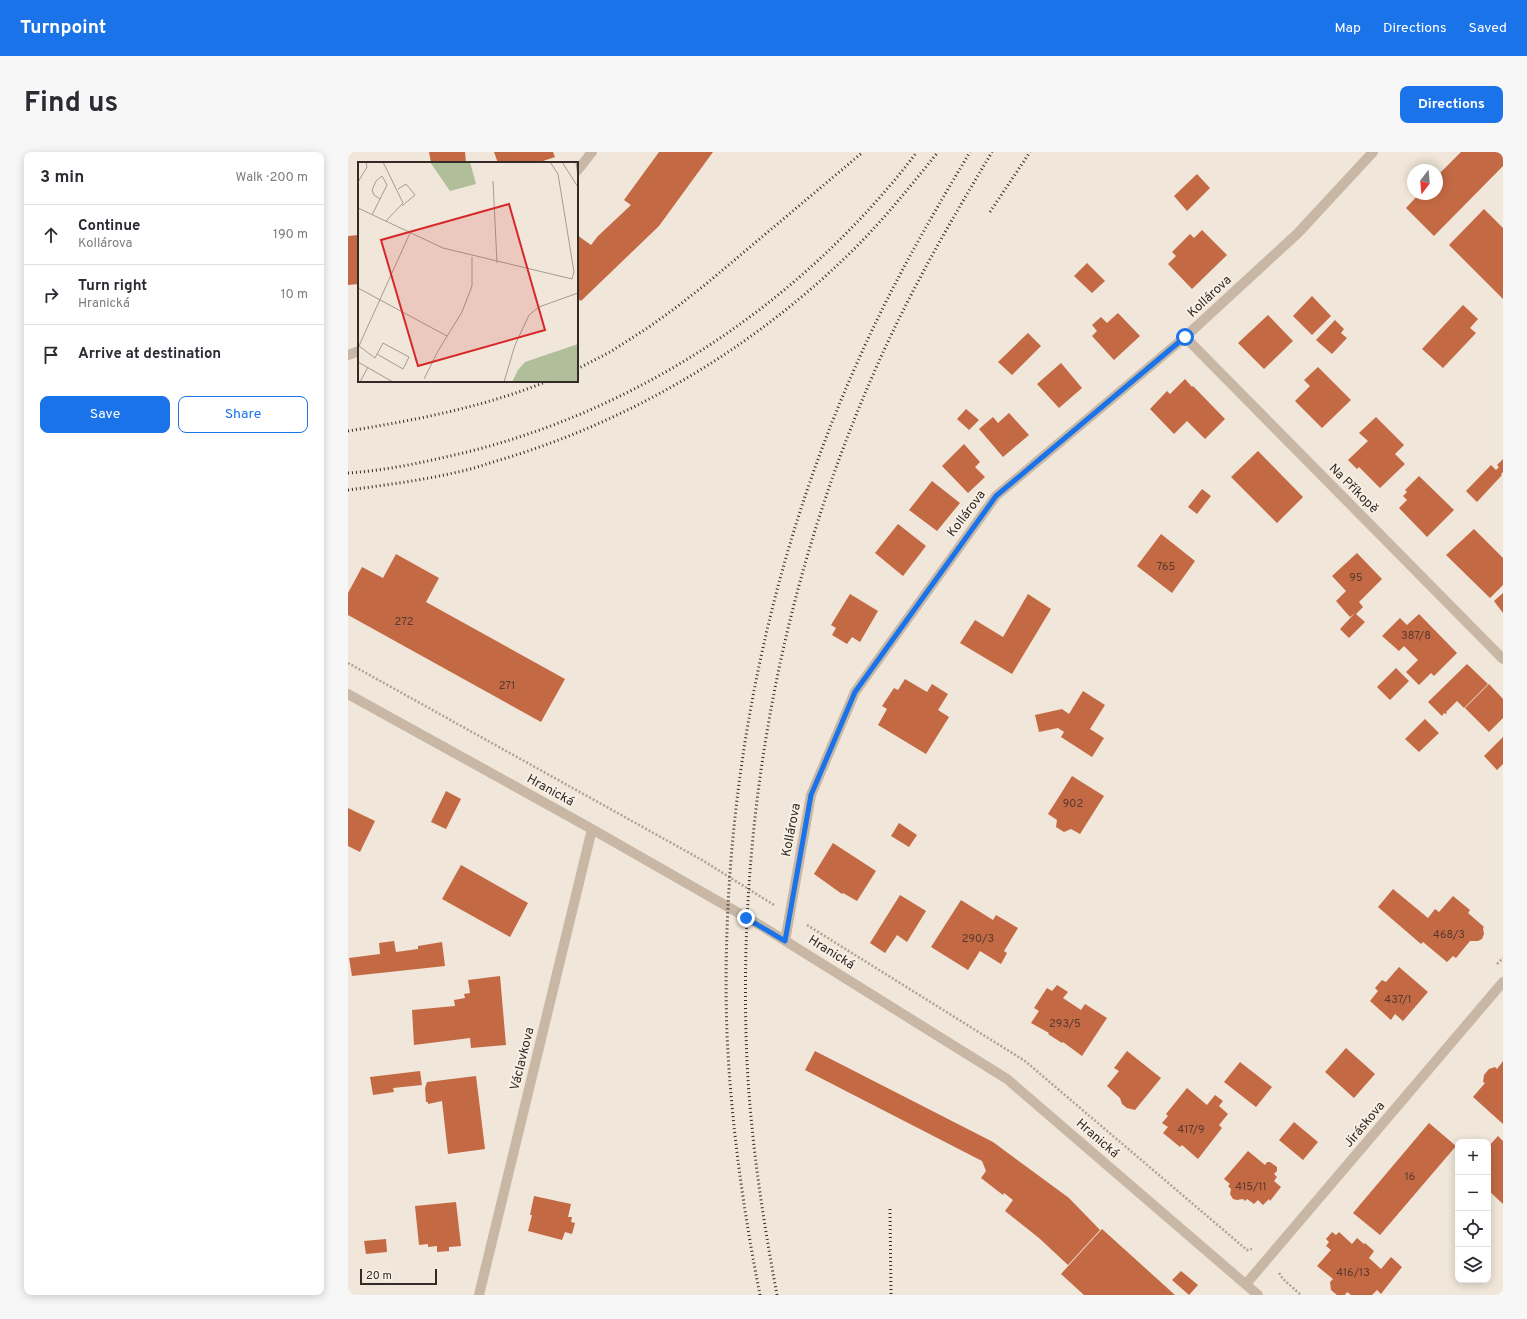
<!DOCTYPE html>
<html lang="en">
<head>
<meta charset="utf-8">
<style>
	:root { --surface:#fff; --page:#f7f7f7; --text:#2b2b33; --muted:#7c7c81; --line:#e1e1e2; --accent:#1a73e8 }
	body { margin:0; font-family:Overpass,sans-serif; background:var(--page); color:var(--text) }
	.controls { position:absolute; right:12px; bottom:12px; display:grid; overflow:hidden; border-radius:8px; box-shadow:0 2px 10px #0003 }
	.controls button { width:36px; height:36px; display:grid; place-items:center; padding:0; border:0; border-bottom:1px solid var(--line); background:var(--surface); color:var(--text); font:20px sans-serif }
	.compass { position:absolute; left:1059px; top:12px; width:36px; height:36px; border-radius:50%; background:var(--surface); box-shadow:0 2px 10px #0003; rotate:196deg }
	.scale { position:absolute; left:12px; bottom:10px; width:77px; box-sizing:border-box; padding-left:4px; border:2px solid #342b26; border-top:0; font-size:11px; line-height:14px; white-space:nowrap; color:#342b26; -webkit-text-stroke:3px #f8f0e5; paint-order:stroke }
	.stop { position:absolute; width:12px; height:12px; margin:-9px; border:3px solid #1a73e8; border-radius:50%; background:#fff }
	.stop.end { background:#1a73e8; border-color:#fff; box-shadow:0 1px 4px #0008 }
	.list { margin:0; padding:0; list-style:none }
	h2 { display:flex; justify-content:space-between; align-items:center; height:52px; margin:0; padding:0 16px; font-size:17px }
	h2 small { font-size:13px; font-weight:400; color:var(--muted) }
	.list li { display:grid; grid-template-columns:26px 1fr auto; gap:12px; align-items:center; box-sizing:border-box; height:60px; padding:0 16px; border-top:1px solid var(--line) }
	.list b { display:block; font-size:15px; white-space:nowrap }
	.list p { margin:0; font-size:13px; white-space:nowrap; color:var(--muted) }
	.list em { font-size:13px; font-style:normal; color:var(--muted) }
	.actions { display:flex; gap:8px; padding:12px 16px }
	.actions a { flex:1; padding:9px 0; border:1px solid var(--accent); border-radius:8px; text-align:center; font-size:14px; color:var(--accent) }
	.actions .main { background:var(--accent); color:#fff }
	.icon { flex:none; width:22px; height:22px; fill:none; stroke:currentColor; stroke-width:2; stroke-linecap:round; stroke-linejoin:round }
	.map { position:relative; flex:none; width:1155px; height:1143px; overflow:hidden; border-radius:8px }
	header { display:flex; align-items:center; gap:24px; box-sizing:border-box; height:56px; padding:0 20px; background:var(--accent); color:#fff }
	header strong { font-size:19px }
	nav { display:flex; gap:22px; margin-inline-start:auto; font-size:14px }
	.intro { display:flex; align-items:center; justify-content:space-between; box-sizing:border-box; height:96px; padding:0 24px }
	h1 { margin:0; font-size:28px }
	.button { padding:10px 18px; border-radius:8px; background:var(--accent); color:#fff; font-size:14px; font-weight:700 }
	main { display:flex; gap:24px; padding:0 24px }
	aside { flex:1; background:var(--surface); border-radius:8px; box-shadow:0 2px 10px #0003 }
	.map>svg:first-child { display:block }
	.building { fill:#c36944 }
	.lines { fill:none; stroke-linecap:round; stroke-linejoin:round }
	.path { stroke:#b3a18f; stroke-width:2.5; stroke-dasharray:2 2; stroke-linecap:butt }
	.minor { stroke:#c8b7a5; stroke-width:10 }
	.rail { stroke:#342b26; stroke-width:3; stroke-dasharray:1 3; stroke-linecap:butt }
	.route { stroke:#1a73e8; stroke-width:5 }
	.labels { text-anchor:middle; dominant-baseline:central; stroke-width:4; stroke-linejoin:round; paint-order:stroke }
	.number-label { font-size:11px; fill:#583a2e }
	.street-label { font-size:13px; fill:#342b26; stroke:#f8f0e5 }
	.inset-road { fill:none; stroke:#a59b91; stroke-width:1 }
	.view { fill:#d62828; fill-opacity:0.15; stroke:#d62828; stroke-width:2 }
	.inset-edge { fill:none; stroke:#342b26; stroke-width:2 }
</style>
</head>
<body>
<header>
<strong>Turnpoint</strong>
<nav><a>Map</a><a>Directions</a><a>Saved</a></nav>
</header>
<div class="intro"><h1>Find us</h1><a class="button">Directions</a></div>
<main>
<aside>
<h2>3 min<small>Walk · 200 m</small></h2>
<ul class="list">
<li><svg class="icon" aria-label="ahead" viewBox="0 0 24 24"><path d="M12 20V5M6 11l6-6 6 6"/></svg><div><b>Continue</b><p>Kollárova</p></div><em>190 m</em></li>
<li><svg class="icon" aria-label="right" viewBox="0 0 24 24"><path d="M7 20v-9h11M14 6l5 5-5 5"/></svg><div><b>Turn right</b><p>Hranická</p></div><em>10 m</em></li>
<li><svg class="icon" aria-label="arrive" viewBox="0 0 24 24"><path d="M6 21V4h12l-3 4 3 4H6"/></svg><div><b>Arrive at destination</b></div></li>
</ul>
<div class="actions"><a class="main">Save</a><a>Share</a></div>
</aside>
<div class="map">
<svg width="1155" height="1143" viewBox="0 0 1155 1143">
	<rect width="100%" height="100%" fill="#f0e6d9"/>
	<path class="building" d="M 81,0 L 117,0 L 118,11 L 83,11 Z
		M 146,0 L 205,0 L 207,5 L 189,11 L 150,11 Z
		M 311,0 L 365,0 L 311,74 L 233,149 L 229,146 L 229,83 L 243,93 L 250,84 L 283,53 L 276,48 Z
		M 1113,0 L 1155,0 L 1155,14 L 1086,84 L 1058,56 L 1071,42 L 1089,42 L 1089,24 Z
		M 849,22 L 862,36 L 839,59 L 826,44 Z
		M 1136,57 L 1155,76 L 1155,147 L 1101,93 Z
		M 854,78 L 879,103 L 844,137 L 820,112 L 828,104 L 824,100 L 842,82 L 846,86 Z
		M 11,83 L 11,132 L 0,133 L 0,84 Z
		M 739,111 L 757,129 L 744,141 L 726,124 Z
		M 964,144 L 983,164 L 964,183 L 945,164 Z
		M 1115,153 L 1130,167 L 1122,176 L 1128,181 L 1095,216 L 1074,197 Z
		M 770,161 L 792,184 L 766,208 L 744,184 L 749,179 L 744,173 L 753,165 L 759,171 Z
		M 920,163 L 945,189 L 916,217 L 890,191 Z
		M 987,168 L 996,177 L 993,181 L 999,186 L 984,202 L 968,188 Z
		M 680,181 L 693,194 L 664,223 L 650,210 Z
		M 713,211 L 734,236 L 711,256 L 689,232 Z
		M 970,215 L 1003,248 L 974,276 L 947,249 L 962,234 L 956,228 Z
		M 837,227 L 844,235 L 845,234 L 877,267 L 857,287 L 839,269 L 826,282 L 802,257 L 819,239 L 822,242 Z
		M 618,257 L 631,268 L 621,278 L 609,267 Z
		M 661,261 L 681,283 L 655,305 L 631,277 L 645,265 L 650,271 Z
		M 1028,265 L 1056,293 L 1047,302 L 1057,312 L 1032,336 L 1011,315 L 1009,317 L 1000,308 L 1020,289 L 1011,281 Z
		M 616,292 L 632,310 L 627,315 L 637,325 L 620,341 L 594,314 Z
		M 910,299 L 955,345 L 929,371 L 883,325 Z
		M 1155,307 L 1155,320 L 1153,322 L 1154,323 L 1129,350 L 1118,339 L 1143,313 L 1148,318 L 1151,315 L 1149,313 Z
		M 1071,324 L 1106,358 L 1079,385 L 1051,356 L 1059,348 L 1055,344 L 1059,340 L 1057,338 Z
		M 584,329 L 612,351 L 589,379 L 561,358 Z
		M 854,337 L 863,344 L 849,362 L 840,355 Z
		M 550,372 L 578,394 L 555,424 L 527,401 Z
		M 1126,377 L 1155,406 L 1155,433 L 1142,446 L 1098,403 Z
		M 813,382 L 847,409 L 824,441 L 789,414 Z
		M 1009,401 L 1034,427 L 1011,450 L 1015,455 L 1008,462 L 1017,470 L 1001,486 L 992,477 L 1007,461 L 1002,465 L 988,449 L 998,439 L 984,424 Z
		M 48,402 L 91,426 L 78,450 L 217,527 L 193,570 L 0,463 L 0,441 L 14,415 L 35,426 Z
		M 1155,441 L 1155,461 L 1146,449 Z
		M 502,442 L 530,459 L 512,490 L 504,485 L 499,492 L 484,483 L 488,476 L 483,473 Z
		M 680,442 L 703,457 L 664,522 L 612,491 L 627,468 L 655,485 Z
		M 1071,462 L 1109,501 L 1086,524 L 1083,521 L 1071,533 L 1058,520 L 1070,508 L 1056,494 L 1051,499 L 1034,484 L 1052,466 L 1059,473 Z
		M 1119,512 L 1140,532 L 1116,556 L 1109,549 L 1098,560 L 1099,561 L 1098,562 L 1096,561 L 1094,564 L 1080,550 Z
		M 1048,516 L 1061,529 L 1042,548 L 1029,535 Z
		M 557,527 L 579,540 L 584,532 L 600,542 L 590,558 L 601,565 L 578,602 L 530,573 L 539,557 L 534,554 L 546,536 L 550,538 Z
		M 1141,532 L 1155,547 L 1155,566 L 1141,580 L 1117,556 Z
		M 735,539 L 757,553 L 742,577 L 756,586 L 744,605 L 713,585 L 716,580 L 710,576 L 691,580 L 687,563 L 714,557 L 721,562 Z
		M 1077,567 L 1091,581 L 1071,600 L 1057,587 Z
		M 1155,585 L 1155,612 L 1149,618 L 1136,604 Z
		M 724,624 L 756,644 L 732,682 L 723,677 L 716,680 L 708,675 L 709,668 L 700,662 Z
		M 98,639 L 113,647 L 98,677 L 83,670 Z
		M 0,656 L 27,669 L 12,700 L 0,694 Z
		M 551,671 L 569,683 L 561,695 L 543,684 Z
		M 485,691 L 528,719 L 509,749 L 495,741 L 494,742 L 466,722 Z
		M 113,713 L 180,751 L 162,785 L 94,747 Z
		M 1045,737 L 1080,766 L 1087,757 L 1091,760 L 1105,744 L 1122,758 L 1120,761 L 1136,775 L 1135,776 L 1136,782 L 1134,787 L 1130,789 L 1122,789 L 1108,806 L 1105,804 L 1099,810 L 1075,790 L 1073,792 L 1030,755 Z
		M 552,743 L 578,759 L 559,790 L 549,783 L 537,801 L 522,791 Z
		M 613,748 L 645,768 L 648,763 L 670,776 L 656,799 L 659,801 L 653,812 L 632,799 L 620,818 L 583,795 Z
		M 46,789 L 48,800 L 70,797 L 70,794 L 94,790 L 97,814 L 4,824 L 1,806 L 32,802 L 31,791 Z
		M 1051,815 L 1080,840 L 1055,869 L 1047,862 L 1043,868 L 1022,849 L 1030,839 L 1027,836 L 1034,828 L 1038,830 Z
		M 152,824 L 158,893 L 123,896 L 122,886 L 66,893 L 64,858 L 107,854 L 106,848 L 117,846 L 116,842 L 122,841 L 120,828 Z
		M 709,833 L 720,840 L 715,846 L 733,858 L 737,852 L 759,866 L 734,904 L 715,890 L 714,891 L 700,882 L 701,881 L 683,871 L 691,859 L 686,856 L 699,836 L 704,839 Z
		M 998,896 L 1027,922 L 1006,946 L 977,920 Z
		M 467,899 L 645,990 L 721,1046 L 752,1078 L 720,1113 L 691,1086 L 657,1059 L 665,1048 L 656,1041 L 655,1043 L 633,1026 L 638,1019 L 634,1009 L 457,918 Z
		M 779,899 L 813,926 L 787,958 L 779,956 L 774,952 L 772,946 L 759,934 L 771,919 L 766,916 Z
		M 1155,909 L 1155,972 L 1125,945 L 1137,931 L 1135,930 L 1136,923 L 1141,917 L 1147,915 L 1149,917 Z
		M 892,910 L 924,935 L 908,955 L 876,930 Z
		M 72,919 L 74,933 L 45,936 L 46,940 L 25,943 L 22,925 Z
		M 128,924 L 137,997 L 100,1002 L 94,949 L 80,952 L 80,950 L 78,950 L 77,936 L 79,930 Z
		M 839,936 L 859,953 L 867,943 L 875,949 L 871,954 L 880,962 L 871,973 L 874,976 L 850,1007 L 834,993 L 832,995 L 815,981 L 820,975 L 814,971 L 820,964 L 818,962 Z
		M 946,970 L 970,990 L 955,1008 L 931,988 Z
		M 1081,971 L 1108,994 L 1032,1083 L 1005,1061 Z
		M 1150,984 L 1155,989 L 1155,1052 L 1140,1038 L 1140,1016 L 1142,1014 L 1140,1013 L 1140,995 Z
		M 900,999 L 917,1013 L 919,1010 L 922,1010 L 929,1015 L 929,1019 L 926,1022 L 929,1025 L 926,1029 L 933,1035 L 922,1049 L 921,1047 L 915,1053 L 910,1048 L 906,1052 L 899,1047 L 897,1049 L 895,1047 L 889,1048 L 885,1047 L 882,1042 L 883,1037 L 880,1034 L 882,1032 L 876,1027 Z
		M 186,1044 L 223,1052 L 220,1065 L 224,1065 L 223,1070 L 227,1071 L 224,1082 L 217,1080 L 214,1088 L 180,1079 L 184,1063 L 182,1063 Z
		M 108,1050 L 113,1094 L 101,1095 L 101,1099 L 89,1100 L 89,1094 L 80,1095 L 80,1092 L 71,1093 L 67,1054 Z
		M 754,1077 L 827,1143 L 736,1143 L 713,1122 Z
		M 984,1080 L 988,1083 L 991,1080 L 1004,1092 L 1009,1086 L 1016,1092 L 1017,1091 L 1026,1099 L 1021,1106 L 1033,1117 L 1043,1105 L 1054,1115 L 1033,1142 L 1029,1138 L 1024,1143 L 1003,1143 L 999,1140 L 997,1143 L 989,1143 L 983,1138 L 982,1130 L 985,1127 L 969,1114 L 983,1098 L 978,1094 L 981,1090 L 978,1087 Z
		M 38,1087 L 39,1100 L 18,1102 L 16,1089 Z
		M 833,1119 L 850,1133 L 841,1143 L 824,1128 Z"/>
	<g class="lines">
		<path class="path" d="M 0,511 L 354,708 L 426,753
			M 459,773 L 677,909 L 899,1098 L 904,1097
			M 1149,812 L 1155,806
			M 931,1121 L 935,1127 L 953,1143"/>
		<path class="minor" d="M 229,19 L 244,0
			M 837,185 L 1155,507
			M 0,203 L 11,199
			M 0,542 L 244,677 L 415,775 L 659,927 L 910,1143
			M 437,789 L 463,643 L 507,540 L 648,344 L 837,185 L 950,81 L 1025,0
			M 898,1132 L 1155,830
			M 131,1143 L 244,677"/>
		<path class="rail" d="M 642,60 L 682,0
			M 229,217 L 262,200 L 301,175 L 330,154 L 358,132 L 515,0
			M 0,279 C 68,268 136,255 200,229
			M 0,321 C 31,319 63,313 93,306 C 282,266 452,153 569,0
			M 0,338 C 38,333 77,328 114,319 C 128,316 141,311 155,307 C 284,268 403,197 500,103 C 533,71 561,36 590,0
			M 542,1057 L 543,1143
			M 412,1143 C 395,1057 383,970 379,882 C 371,649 417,412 514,200 C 545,131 583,65 622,0
			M 429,1143 C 413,1057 400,969 398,881 C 392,653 435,426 528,216 C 561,141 602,70 644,0"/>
	</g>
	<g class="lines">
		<path class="route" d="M 398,766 L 437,789 L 463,643 L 507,540 L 648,344 L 837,185"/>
	</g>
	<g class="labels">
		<g class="number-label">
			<text x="818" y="415">765</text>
			<text x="1008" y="426">95</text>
			<text x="56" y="470">272</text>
			<text x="1068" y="484">387/8</text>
			<text x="159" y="534">271</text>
			<text x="725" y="652">902</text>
			<text x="1101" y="783">468/3</text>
			<text x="630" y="787">290/3</text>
			<text x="1050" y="848">437/1</text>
			<text x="717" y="872">293/5</text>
			<text x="843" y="978">417/9</text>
			<text x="1062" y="1025">16</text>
			<text x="903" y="1035">415/11</text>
			<text x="1005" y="1121">416/13</text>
		</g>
		<g class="street-label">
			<text transform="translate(862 145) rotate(-43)">Kollárova</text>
			<text transform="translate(1005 337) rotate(45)">Na Příkopě</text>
			<text transform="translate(619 362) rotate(-53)">Kollárova</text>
			<text transform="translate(202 639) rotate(29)">Hranická</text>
			<text transform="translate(444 678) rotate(-79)">Kollárova</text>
			<text transform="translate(483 801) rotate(32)">Hranická</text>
			<text transform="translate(175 907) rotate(-76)">Václavkova</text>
			<text transform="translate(1017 973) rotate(-50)">Jiráskova</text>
			<text transform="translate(749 987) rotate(41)">Hranická</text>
		</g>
	</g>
	<g transform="translate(10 10)">
		<rect width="220" height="220" fill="#f0e6d9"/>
		<path d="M 72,0 L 112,0 L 118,22 L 92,29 ZM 220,182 L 220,220 L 154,220 L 160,208 L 167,200 Z" fill="#b0bf99"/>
		<path class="inset-road" d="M 25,0 L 45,41 L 28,59M 204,0 L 220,25M 218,0 L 220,14M 135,19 L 139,101M 0,20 L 9,5 L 8,0M 40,27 L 48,22 L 57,33 L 44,44M 0,46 L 85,86 L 214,117 L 216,110 L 200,12 L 192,0M 14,53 L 29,23 L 24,14 L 18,19 L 14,28 L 16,33 L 22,37M 0,126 L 89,174M 1,184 L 17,196 L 25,181 L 51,195 L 45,207 L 19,192M 0,186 L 52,71M 0,200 L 35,220M 66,217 L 80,189 L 104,150 L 114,124 L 114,95M 2,220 L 10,205M 146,220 L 157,183 L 171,153 L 181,145 L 220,131"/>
		<path class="view" d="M 151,42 L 187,168 L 60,204 L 23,78 Z"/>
		<rect width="220" height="220" class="inset-edge"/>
	</g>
</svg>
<div class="controls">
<button>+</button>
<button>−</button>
<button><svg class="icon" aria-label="locate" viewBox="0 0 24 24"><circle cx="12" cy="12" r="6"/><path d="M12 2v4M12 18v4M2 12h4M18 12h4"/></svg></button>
<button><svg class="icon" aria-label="layers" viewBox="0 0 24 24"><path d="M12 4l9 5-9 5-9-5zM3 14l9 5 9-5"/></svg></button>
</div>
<svg class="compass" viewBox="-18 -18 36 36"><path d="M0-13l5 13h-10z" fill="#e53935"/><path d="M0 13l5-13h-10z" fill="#7c7c81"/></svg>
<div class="scale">20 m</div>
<div class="stop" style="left:837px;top:185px"></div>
<div class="stop end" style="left:398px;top:766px"></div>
</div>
</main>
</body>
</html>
